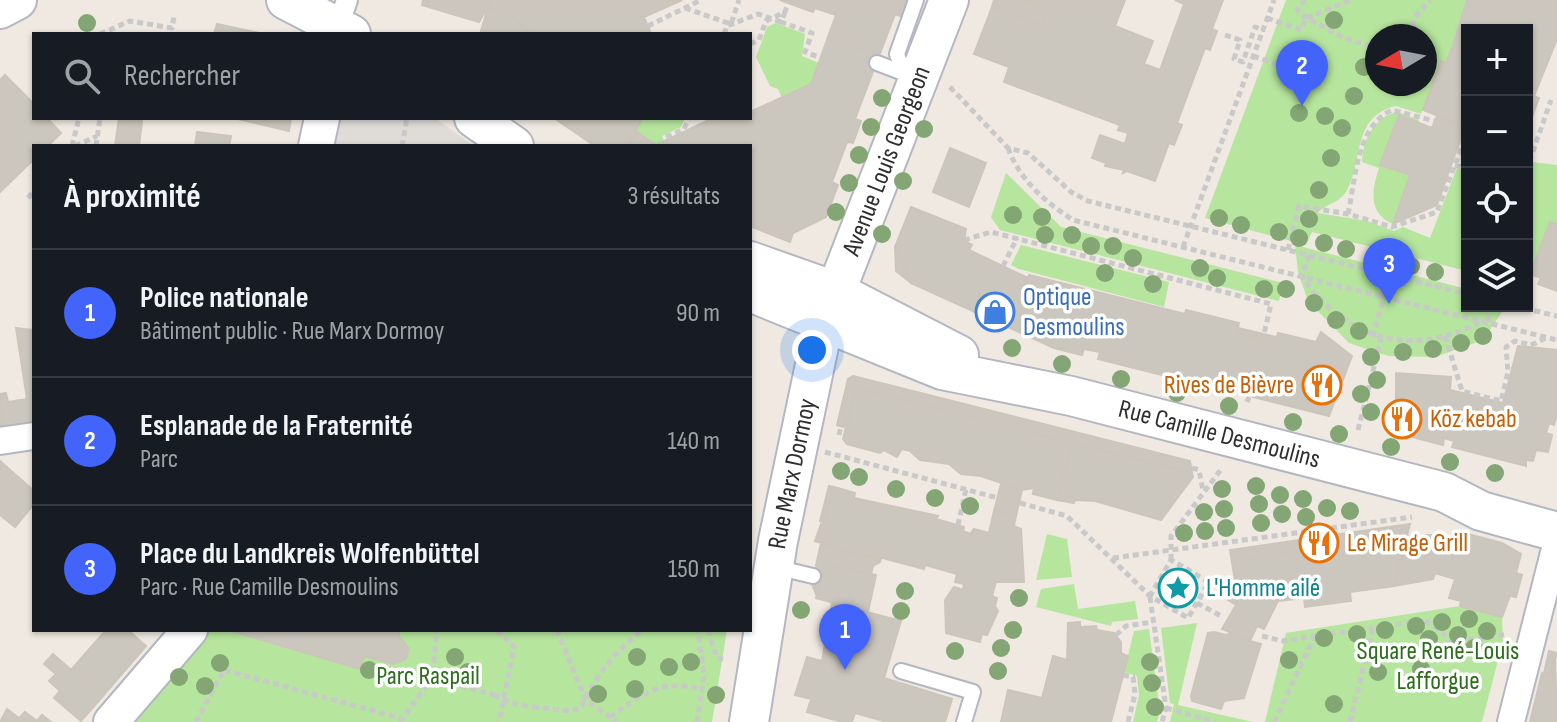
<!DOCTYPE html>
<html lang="fr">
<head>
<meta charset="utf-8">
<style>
	:root { --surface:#171b24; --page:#242831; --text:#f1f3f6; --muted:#9ea1a6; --line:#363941; --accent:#4264fb }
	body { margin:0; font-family:"Sofia Sans Condensed",sans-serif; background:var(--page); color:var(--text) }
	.controls { position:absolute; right:24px; top:24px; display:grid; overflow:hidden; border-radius:0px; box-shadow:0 2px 6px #0004 }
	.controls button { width:72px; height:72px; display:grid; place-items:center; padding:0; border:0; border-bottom:2px solid var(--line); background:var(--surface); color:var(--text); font:40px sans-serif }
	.compass { position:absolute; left:1365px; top:24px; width:72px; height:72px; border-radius:50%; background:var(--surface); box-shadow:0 2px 6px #0004; rotate:260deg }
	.you { position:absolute; left:812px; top:350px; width:28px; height:28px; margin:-20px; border:6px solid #fff; border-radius:50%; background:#1a73e8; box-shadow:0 0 0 12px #1a73e833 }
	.badge { display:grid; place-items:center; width:52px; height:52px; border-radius:50%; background:var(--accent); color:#fff; font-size:26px; font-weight:700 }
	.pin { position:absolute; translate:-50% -66px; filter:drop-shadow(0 2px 4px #0008) }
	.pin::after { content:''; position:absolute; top:42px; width:28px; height:24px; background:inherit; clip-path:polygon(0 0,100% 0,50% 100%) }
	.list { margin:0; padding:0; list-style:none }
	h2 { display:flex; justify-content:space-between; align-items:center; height:104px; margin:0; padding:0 32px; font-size:34px }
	h2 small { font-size:26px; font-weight:400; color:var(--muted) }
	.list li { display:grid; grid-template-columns:52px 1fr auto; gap:24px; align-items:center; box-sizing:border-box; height:128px; padding:0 32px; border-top:2px solid var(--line) }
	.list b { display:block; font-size:30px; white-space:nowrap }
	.list p { margin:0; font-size:26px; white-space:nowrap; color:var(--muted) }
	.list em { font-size:26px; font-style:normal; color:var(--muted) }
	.icon { flex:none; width:44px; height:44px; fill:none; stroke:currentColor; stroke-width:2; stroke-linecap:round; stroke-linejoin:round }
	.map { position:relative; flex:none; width:1557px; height:722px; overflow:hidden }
	.search { position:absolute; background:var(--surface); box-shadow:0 2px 6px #0004; left:32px; top:32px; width:720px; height:88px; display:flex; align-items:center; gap:20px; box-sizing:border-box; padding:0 28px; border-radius:0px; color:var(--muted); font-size:30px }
	.panel { position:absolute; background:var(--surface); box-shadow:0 2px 6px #0004; left:32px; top:144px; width:720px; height:488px; border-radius:0px }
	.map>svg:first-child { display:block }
	.green { fill:#b6e59e; fill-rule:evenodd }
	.plaza { fill:#dfdcd8 }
	.building { fill:#cbc7bf; stroke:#cbc5ba; stroke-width:2 }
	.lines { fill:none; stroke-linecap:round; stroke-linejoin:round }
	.service-casing { stroke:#b4b7c1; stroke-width:18 }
	.pedestrian-casing { stroke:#b4b7c1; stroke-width:24 }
	.minor-casing { stroke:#b4b7c1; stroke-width:30 }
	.tertiary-casing { stroke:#b4b7c1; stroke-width:38 }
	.secondary-casing { stroke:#b4b7c1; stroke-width:42 }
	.path { stroke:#c9c9c9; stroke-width:5; stroke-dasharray:6 4; stroke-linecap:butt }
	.service { stroke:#fff; stroke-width:14 }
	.pedestrian { stroke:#fff; stroke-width:20 }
	.minor { stroke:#fff; stroke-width:26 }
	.tertiary { stroke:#fff; stroke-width:34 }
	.secondary { stroke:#fff; stroke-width:38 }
	.path-bridge { stroke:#c9c9c9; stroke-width:5; stroke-dasharray:6 4; stroke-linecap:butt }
	.tree { fill:#84a574 }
	.labels { text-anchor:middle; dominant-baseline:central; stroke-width:7; stroke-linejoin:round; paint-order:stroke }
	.street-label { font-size:26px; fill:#2e2e2e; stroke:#fff }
	.shop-label { font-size:26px; fill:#366cbe; stroke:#fff; text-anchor:start }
	.food-label { font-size:26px; fill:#c56008; stroke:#fff; text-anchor:start }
	.culture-label { font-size:26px; fill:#0d838f; stroke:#fff; text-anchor:start }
	.park-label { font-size:26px; fill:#2c6e1b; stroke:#fff }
</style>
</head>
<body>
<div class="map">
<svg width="1557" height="722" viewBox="0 0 1557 722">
	<rect width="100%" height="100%" fill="#efe9e1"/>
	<path class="green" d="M 1286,0 L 1467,0 L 1446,63 L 1441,62 L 1421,114 L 1396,106 C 1351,116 1364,162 1346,192 C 1338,204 1325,204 1318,213 L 1367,221 L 1394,231 L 1403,227 L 1430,238 L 1457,168 L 1467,172 L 1467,271 L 1312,232 L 1306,245 L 1205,218 ZM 1377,36 L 1425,36 L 1425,84 L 1377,84 Z
		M 776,23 L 805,34 L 802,56 L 819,63 L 811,84 L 782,98 L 778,89 L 770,86 L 756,57 L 767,27 Z
		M 1398,112 L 1419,120 L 1418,123 L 1398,116 L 1381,164 L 1410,175 L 1393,224 C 1367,213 1372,189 1379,168 L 1362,162 C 1363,140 1374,116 1398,112 Z
		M 642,118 L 685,118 L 681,127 L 662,136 L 664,141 L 656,145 L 634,130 Z
		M 1532,162 L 1557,165 L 1557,224 L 1550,222 L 1527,283 L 1527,165 Z
		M 1006,173 L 1061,227 L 1283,283 L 1279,301 L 1000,230 L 991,217 Z
		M 1021,245 L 1169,282 L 1164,307 L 1019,269 L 1011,265 Z
		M 1295,245 L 1467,289 L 1467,306 L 1506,306 L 1483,340 L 1435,357 L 1388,356 L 1349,343 L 1308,301 L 1298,272 Z
		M 1047,534 L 1067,539 L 1072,577 L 1036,580 Z
		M 1074,584 L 1078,609 L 1135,601 L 1138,619 L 1112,622 L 1111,626 L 1036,607 L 1041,589 Z
		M 1460,606 L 1502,617 L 1503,641 L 1482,722 L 1265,722 L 1286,633 Z
		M 1197,623 L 1178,705 L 1253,722 L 1170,722 L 1174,704 L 1170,703 L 1161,628 Z
		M 1149,629 L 1160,711 L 1157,722 L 1133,722 L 1139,695 L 1137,676 L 1124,672 L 1134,631 Z
		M 210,630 L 727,630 L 712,722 L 130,722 Z"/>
	<path class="plaza" d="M 341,118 L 435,118 L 474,146 L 335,146 Z"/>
	<path class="building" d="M 423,0 L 492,0 L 479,22 L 422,5 Z
		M 492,0 L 682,0 L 644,17 L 651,34 L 531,34 L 514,18 L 488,8 Z
		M 780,0 L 906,0 L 900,16 L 895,14 L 879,56 L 828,37 L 836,15 L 815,8 L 813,12 Z
		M 994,0 L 1021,0 L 1047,10 L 1041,25 L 992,7 Z
		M 1021,0 L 1125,0 L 1115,26 L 1153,41 L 1144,64 L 1160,70 L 1184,4 L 1175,0 L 1223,0 L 1212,29 L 1217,31 L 1210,50 L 1205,48 L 1177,123 L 1182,125 L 1174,145 L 1169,143 L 1155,181 L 1127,171 L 1123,173 L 1124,170 L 1105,166 L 1106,163 L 1092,158 L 1100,135 L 1125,144 L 1128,133 L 1118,130 L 1120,125 L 1004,82 L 1009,67 L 974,54 L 992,7 L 1041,25 L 1047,10 Z
		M 1467,0 L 1557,0 L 1557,39 L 1534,96 L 1539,98 L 1527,130 L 1527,30 L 1467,30 L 1467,127 L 1423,110 L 1441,61 L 1446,63 L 1453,45 Z
		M 488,8 L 514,18 L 531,34 L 480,34 Z
		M 217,24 L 260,33 L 214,34 Z
		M 828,37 L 879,56 L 855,119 L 861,121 L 853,143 L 847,142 L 832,182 L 838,185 L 826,217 L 793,233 L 790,242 L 750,226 L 750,146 L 629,146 L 637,132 L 656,145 L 713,118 L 732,121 L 750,118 L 750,112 L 811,84 Z
		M 5,75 L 34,104 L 34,118 L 47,118 L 61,133 L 48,146 L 34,146 L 34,159 L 0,192 L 0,80 Z
		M 1399,115 L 1432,128 L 1437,116 L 1465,126 L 1437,205 L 1393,224 L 1410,175 L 1380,165 Z
		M 119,118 L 142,121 L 139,146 L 115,146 Z
		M 234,118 L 291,118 L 289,131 Z
		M 554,118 L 642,118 L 629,146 L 595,146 Z
		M 197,132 L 231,136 L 229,146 L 195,146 Z
		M 950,148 L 986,163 L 969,207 L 933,192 Z
		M 911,207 L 966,229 L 964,240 L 972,245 L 969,250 L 1028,278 L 1029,275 L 1185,314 L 1186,310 L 1239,323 L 1237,332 L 1267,344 L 1268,339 L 1275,341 L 1278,333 L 1316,342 L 1321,332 L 1352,356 L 1329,416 L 1253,397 L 1254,392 L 1231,389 L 1230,392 L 1098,359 L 1100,352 L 1084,349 L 1082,355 L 1054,348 L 911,283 L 895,247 Z
		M 1550,222 L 1557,224 L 1557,291 L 1538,284 L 1541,278 L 1530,274 Z
		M 895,247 L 911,282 L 911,283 L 896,271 Z
		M 16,328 L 32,330 L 34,423 L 1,428 L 0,394 L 6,393 L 8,402 L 27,399 Z
		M 1238,328 L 1276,337 L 1275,341 L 1255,341 L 1256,337 L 1237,332 Z
		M 1518,346 L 1557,350 L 1557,414 L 1554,425 L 1549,423 L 1546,433 L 1552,435 L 1548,452 L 1536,450 L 1533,461 L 1526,460 L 1526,466 L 1452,447 L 1454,441 L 1444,438 L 1443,445 L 1397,433 L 1398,427 L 1390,425 L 1396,403 L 1396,373 L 1451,377 L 1450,390 L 1503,403 Z
		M 853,376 L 1075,432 L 1072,443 L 856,388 L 846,428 L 837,425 L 848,379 Z
		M 856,388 L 1072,443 L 1057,500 L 1033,494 L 1034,488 L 1022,490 L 981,476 L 961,474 L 949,464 L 920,460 L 910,451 L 902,449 L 897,457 L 884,450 L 880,453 L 847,444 L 843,439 Z
		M 1075,432 L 1190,461 L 1192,473 L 1072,443 Z
		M 1072,443 L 1192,473 L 1193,477 L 1161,520 L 1095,501 L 1075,500 L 1074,503 L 1057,500 Z
		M 0,461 L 34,491 L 34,504 L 15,527 L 0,515 Z
		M 1001,484 L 1022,490 L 1016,516 L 994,511 Z
		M 829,486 L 834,487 L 824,522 L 820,521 Z
		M 834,487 L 855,493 L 854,498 L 938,516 L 936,519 L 964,527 L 963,531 L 970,534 L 974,529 L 989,533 L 994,511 L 1016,516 L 1014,526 L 1021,529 L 1024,582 L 996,582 L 992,596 L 997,598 L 995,606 L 998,611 L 987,635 L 982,634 L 980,642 L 946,633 L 945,600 L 954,587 L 963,590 L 964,584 L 955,582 L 957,574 L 925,565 L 924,569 L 871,555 L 870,558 L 815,541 Z
		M 1410,524 L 1407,536 L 1251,558 L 1235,576 L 1240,579 L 1236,587 L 1230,550 Z
		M 1468,534 L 1502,543 L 1521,554 L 1516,573 L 1522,575 L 1516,597 L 1510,596 L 1502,617 L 1460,606 L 1461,601 L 1449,598 L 1455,579 L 1435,573 L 1433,579 L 1394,586 L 1407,536 L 1424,539 L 1426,535 L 1435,535 L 1466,543 Z
		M 1407,536 L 1394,586 L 1350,592 L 1351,601 L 1305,607 L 1304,598 L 1278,601 L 1264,629 L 1257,626 L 1250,641 L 1227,635 L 1230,632 L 1222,629 L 1236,605 L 1228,600 L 1240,579 L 1235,576 L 1251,558 Z
		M 821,543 L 836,550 L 881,558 L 880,562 L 873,566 L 871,574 L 824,564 L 817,597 L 812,584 Z
		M 824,564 L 876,575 L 868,612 L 816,598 Z
		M 832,603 L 901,621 L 884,678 L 952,699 L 945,722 L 887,722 L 855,713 L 852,722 L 842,722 L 807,712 L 811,699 L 795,695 L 807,657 L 822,661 Z
		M 1080,622 L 1080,627 L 1096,626 L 1097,630 L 1114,633 L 1121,642 L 1121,653 L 1128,656 L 1111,722 L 1001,722 L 1008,690 L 1042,698 L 1053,656 L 1067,660 L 1068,623 Z
		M 106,630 L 128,630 L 146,646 L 102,697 L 71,670 Z
		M 228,630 L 399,630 L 399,636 L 409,649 L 406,659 L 393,664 L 364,656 L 360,669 Z
		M 1214,632 L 1261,644 L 1244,698 L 1224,701 L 1221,709 L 1192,701 L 1191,696 L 1208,633 Z
		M 1549,651 L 1557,653 L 1551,675 L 1544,673 Z
		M 53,654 L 102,697 L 81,721 L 54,698 L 60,691 L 49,681 L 56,674 L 44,664 Z
		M 1555,658 L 1557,722 L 1530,722 L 1542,673 L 1551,675 Z
		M 7,709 L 19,718 L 25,712 L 37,721 L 42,715 L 51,722 L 0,722 Z"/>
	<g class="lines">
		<g class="service-casing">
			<path id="service" d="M 877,63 L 906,74
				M 903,72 L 897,54 L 916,0
				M 775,567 L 813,576
				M 901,671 L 973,692 L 964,722"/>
		</g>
		<g class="pedestrian-casing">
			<path id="pedestrian" d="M 338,26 L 347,0"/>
		</g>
		<g class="minor-casing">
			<path id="minor" d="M 0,441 L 34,436
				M 1511,722 L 1557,541"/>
		</g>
		<g class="tertiary-casing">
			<path id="tertiary" d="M 316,146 L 322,118
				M 111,722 L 190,630"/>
		</g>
		<g class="secondary-casing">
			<g id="secondary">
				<path d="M 286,0 L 351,34"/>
				<path d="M 0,9 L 17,0"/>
				<path d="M 474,118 L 514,146"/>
				<path d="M 750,261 L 835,291 L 959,355"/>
				<path id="s1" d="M 750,292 L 942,370 L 1071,396 L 1444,492 L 1481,511 L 1557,532"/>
				<path id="s2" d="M 749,722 L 778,541 L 824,322 L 949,0"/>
			</g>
		</g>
		<path class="path" d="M 1305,0 L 1297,9 L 1300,14 L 1342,37 L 1377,48
			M 685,8 L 731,24 L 739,0
			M 785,12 L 781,22 L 812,33 L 805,52 L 819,57
			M 1267,18 L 1301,30 L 1306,18 L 1351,0
			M 648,26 L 701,0
			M 100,34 L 130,21 L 172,28 L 174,17
			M 724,34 L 727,26 L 758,14 L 781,22
			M 1225,35 L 1240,40 L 1234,59 L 1243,62 L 1255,27 L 1263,30
			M 1410,36 L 1415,17 L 1430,0
			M 750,44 L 759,40 L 766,21 L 785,12 L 788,3
			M 1253,56 L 1282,66
			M 950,87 L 1008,148 L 1028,153 L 1071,192 L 1088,201 L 1467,294
			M 666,137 L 684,129 L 689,118
			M 72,146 L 79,118
			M 75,146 L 97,136
			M 96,146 L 100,118
			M 402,146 L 407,118
			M 1008,148 C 1019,179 1045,202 1073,220 L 1557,340
			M 1527,155 L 1531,157 L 1551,100
			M 1455,165 L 1467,169
			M 28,198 L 34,191
			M 1348,214 C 1356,178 1356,127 1392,110 L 1435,121
			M 964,240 L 991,232 L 1271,304 L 1264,334
			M 1183,247 L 1274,0
			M 1288,250 L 1299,206 L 1348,214 L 1392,227 L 1437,212 L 1467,133
			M 1309,255 L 1302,277 C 1348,341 1410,358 1480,322
			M 1003,266 L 1017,238
			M 1486,306 L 1489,323
			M 1515,306 L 1557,316
			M 1445,336 L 1462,391 L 1501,401 L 1508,372 L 1506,347 L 1515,341 L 1531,345 L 1546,338
			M 1373,337 L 1389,275
			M 1247,402 L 1249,397
			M 1358,430 L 1381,339
			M 839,435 L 841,426
			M 825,452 L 998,498
			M 1192,468 L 1199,470 L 1203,491
			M 1020,503 L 1067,516 L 1150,596 L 1188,618 L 1209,582 L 1171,560 L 1150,596
			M 958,525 L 966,489
			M 1113,558 L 1412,517
			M 1171,560 L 1171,536 L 1222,468
			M 1150,597 L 1166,708 L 1162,722
			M 1197,603 L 1221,616
			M 497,630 L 514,647 L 499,722
			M 557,630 L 585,699 L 617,722
			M 708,630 L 717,658 L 723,659
			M 1116,635 L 1126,626 L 1153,622
			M 1262,636 L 1283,641 L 1314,636
			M 1366,657 L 1455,642
			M 1123,675 L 1133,677 L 1135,694 L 1128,722
			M 432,678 L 494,695
			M 533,707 L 570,711 L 581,708 C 595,676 615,652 642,630
			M 1166,708 L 1215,722
			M 610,717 C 645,693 658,679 702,689
			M 196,722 L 224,670 L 400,718
			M 400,722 L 432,678 L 437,630
			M 697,722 L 704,675 L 698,630
			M 1274,722 L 1315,636 L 1373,628
			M 1350,722 L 1373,628 L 1424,620 L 1455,642 L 1508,634"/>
		<use href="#service" class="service"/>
		<use href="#pedestrian" class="pedestrian"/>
		<use href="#minor" class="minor"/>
		<use href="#tertiary" class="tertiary"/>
		<use href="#secondary" class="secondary"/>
		<path class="path-bridge" d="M 494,695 L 510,703 L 533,707"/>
	</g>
	<g class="tree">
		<circle cx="1334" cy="20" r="9"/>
		<circle cx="87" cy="23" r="9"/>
		<circle cx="1364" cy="67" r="9"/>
		<circle cx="1354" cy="96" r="9"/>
		<circle cx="882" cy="98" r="9"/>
		<circle cx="1299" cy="113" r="9"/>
		<circle cx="1325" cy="116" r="9"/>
		<circle cx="871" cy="127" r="9"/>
		<circle cx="1342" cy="128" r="9"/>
		<circle cx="924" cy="129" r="9"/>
		<circle cx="859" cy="155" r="9"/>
		<circle cx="1331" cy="158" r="9"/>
		<circle cx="903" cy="181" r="9"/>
		<circle cx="849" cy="183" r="9"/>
		<circle cx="1319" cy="190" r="9"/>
		<circle cx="836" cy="212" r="9"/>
		<circle cx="1013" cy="215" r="9"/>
		<circle cx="1042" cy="217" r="9"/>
		<circle cx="1219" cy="218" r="9"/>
		<circle cx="1309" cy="219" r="9"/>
		<circle cx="1241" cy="225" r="9"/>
		<circle cx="1279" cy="232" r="9"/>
		<circle cx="882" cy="234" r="9"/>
		<circle cx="1045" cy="235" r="9"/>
		<circle cx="1072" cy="235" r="9"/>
		<circle cx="1299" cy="238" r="9"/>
		<circle cx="1324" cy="243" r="9"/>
		<circle cx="1091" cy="246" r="9"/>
		<circle cx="1113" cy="246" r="9"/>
		<circle cx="1346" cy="249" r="9"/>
		<circle cx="1374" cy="257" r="9"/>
		<circle cx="1133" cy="258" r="9"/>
		<circle cx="1411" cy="266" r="9"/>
		<circle cx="1200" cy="268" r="9"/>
		<circle cx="1435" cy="272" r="9"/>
		<circle cx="1105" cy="273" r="9"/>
		<circle cx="1217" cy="278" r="9"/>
		<circle cx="1153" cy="284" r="9"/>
		<circle cx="1264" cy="289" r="9"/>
		<circle cx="1286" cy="289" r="9"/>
		<circle cx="1314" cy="303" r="9"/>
		<circle cx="1336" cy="320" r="9"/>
		<circle cx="1359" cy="331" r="9"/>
		<circle cx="1483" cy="336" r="9"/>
		<circle cx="1461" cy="343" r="9"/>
		<circle cx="1012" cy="348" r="9"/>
		<circle cx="1433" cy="349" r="9"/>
		<circle cx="1403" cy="352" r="9"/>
		<circle cx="1371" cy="357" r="9"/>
		<circle cx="1062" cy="364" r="9"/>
		<circle cx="1121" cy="379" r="9"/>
		<circle cx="1377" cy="380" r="9"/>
		<circle cx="1177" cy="393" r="9"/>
		<circle cx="1361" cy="394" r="9"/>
		<circle cx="1229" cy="406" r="9"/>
		<circle cx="1371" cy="412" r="9"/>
		<circle cx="1293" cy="422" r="9"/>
		<circle cx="1339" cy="434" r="9"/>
		<circle cx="1391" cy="447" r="9"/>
		<circle cx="1450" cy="462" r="9"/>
		<circle cx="841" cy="471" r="9"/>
		<circle cx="1495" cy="473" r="9"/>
		<circle cx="859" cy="477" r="9"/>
		<circle cx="1256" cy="486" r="9"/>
		<circle cx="896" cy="489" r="9"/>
		<circle cx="1222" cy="489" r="9"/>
		<circle cx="1280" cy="495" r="9"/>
		<circle cx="935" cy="498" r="9"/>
		<circle cx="1303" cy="499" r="9"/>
		<circle cx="1259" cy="504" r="9"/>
		<circle cx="970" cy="506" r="9"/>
		<circle cx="1327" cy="508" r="9"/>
		<circle cx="1224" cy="509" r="9"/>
		<circle cx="1350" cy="511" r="9"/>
		<circle cx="1204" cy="512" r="9"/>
		<circle cx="1282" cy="514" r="9"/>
		<circle cx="1306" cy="517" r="9"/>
		<circle cx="1261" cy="523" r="9"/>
		<circle cx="1226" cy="528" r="9"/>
		<circle cx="1205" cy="531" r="9"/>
		<circle cx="1184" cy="533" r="9"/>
		<circle cx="905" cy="591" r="9"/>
		<circle cx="1019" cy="598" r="9"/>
		<circle cx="801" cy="610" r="9"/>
		<circle cx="901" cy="611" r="9"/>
		<circle cx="1469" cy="619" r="9"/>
		<circle cx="1442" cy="622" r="9"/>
		<circle cx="1416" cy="626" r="9"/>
		<circle cx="1013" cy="630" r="9"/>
		<circle cx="1385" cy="630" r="9"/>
		<circle cx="1487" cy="631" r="9"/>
		<circle cx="1357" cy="634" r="9"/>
		<circle cx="1458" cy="635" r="9"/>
		<circle cx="1324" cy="638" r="9"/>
		<circle cx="1429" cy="639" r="9"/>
		<circle cx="1001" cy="648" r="9"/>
		<circle cx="1474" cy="648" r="9"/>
		<circle cx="955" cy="651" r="9"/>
		<circle cx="1446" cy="652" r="9"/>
		<circle cx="455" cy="657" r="9"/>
		<circle cx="637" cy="657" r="9"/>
		<circle cx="1289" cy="660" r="9"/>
		<circle cx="691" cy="662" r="9"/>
		<circle cx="1150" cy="662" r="9"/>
		<circle cx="220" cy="663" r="9"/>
		<circle cx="669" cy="667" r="9"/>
		<circle cx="1421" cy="669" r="9"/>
		<circle cx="369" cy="670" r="9"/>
		<circle cx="998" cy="671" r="9"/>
		<circle cx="468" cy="672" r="9"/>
		<circle cx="1378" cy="672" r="9"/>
		<circle cx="179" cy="677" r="9"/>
		<circle cx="1152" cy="683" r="9"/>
		<circle cx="205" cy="686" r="9"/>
		<circle cx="635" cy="689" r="9"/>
		<circle cx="598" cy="694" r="9"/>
		<circle cx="716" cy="695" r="9"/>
		<circle cx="1334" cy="704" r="9"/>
		<circle cx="1155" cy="707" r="9"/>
	</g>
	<defs>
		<g id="shop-ring" transform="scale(2)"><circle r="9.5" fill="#fff" stroke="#3f7fe0" stroke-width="1.5"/><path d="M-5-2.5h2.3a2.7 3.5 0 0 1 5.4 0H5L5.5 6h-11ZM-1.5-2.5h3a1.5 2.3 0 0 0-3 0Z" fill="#3f7fe0"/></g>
		<g id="restaurant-ring" transform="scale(2)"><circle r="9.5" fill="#fff" stroke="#e8710a" stroke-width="1.5"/><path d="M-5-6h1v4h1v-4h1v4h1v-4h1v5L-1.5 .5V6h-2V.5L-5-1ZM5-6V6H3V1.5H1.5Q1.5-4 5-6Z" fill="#e8710a"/></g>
		<g id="sight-ring" transform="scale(2)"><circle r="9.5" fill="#fff" stroke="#0f9aa8" stroke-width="1.5"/><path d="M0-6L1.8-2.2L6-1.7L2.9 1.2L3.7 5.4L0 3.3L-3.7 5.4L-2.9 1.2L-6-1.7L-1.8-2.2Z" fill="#0f9aa8"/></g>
	</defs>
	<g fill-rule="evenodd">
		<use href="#shop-ring" x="995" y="312"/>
		<use href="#restaurant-ring" x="1322" y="385"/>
		<use href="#restaurant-ring" x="1402" y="419"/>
		<use href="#restaurant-ring" x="1319" y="543"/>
		<use href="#sight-ring" x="1178" y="588"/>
	</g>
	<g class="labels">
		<g class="street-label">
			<text stroke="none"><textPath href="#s2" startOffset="580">Avenue Louis Georgeon</textPath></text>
			<text stroke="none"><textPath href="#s1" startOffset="492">Rue Camille Desmoulins</textPath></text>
			<text stroke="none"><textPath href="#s2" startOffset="252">Rue Marx Dormoy</textPath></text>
		</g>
		<g class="shop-label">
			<text x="1023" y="297">Optique<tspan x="1023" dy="30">Desmoulins</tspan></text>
		</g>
		<g class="food-label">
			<text x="1294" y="385" text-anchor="end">Rives de Bièvre</text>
			<text x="1430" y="419">Köz kebab</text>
			<text x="1347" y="543">Le Mirage Grill</text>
		</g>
		<g class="culture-label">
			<text x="1206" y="588">L'Homme ailé</text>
		</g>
		<g class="park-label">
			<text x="1438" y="651">Square René-Louis<tspan x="1438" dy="30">Lafforgue</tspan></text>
			<text x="428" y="676">Parc Raspail</text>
		</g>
	</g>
</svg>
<div class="controls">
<button>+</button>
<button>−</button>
<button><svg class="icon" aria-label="locate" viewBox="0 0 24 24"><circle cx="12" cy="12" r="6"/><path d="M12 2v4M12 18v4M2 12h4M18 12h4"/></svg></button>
<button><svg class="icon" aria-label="layers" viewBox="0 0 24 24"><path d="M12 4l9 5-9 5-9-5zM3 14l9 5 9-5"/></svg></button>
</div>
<svg class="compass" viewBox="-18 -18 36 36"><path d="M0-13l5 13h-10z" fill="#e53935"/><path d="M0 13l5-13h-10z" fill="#9ea1a6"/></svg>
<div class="you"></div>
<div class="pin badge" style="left:845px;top:670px">1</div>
<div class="pin badge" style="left:1302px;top:106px">2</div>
<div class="pin badge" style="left:1389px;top:304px">3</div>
<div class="search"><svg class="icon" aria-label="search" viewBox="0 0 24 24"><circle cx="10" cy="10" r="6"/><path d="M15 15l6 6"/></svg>Rechercher</div>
<section class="panel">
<h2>À proximité<small>3 résultats</small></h2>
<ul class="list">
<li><span class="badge">1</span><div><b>Police nationale</b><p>Bâtiment public · Rue Marx Dormoy</p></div><em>90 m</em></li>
<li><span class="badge">2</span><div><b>Esplanade de la Fraternité</b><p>Parc</p></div><em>140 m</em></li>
<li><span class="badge">3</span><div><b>Place du Landkreis Wolfenbüttel</b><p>Parc · Rue Camille Desmoulins</p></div><em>150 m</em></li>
</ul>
</section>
</div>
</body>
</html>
